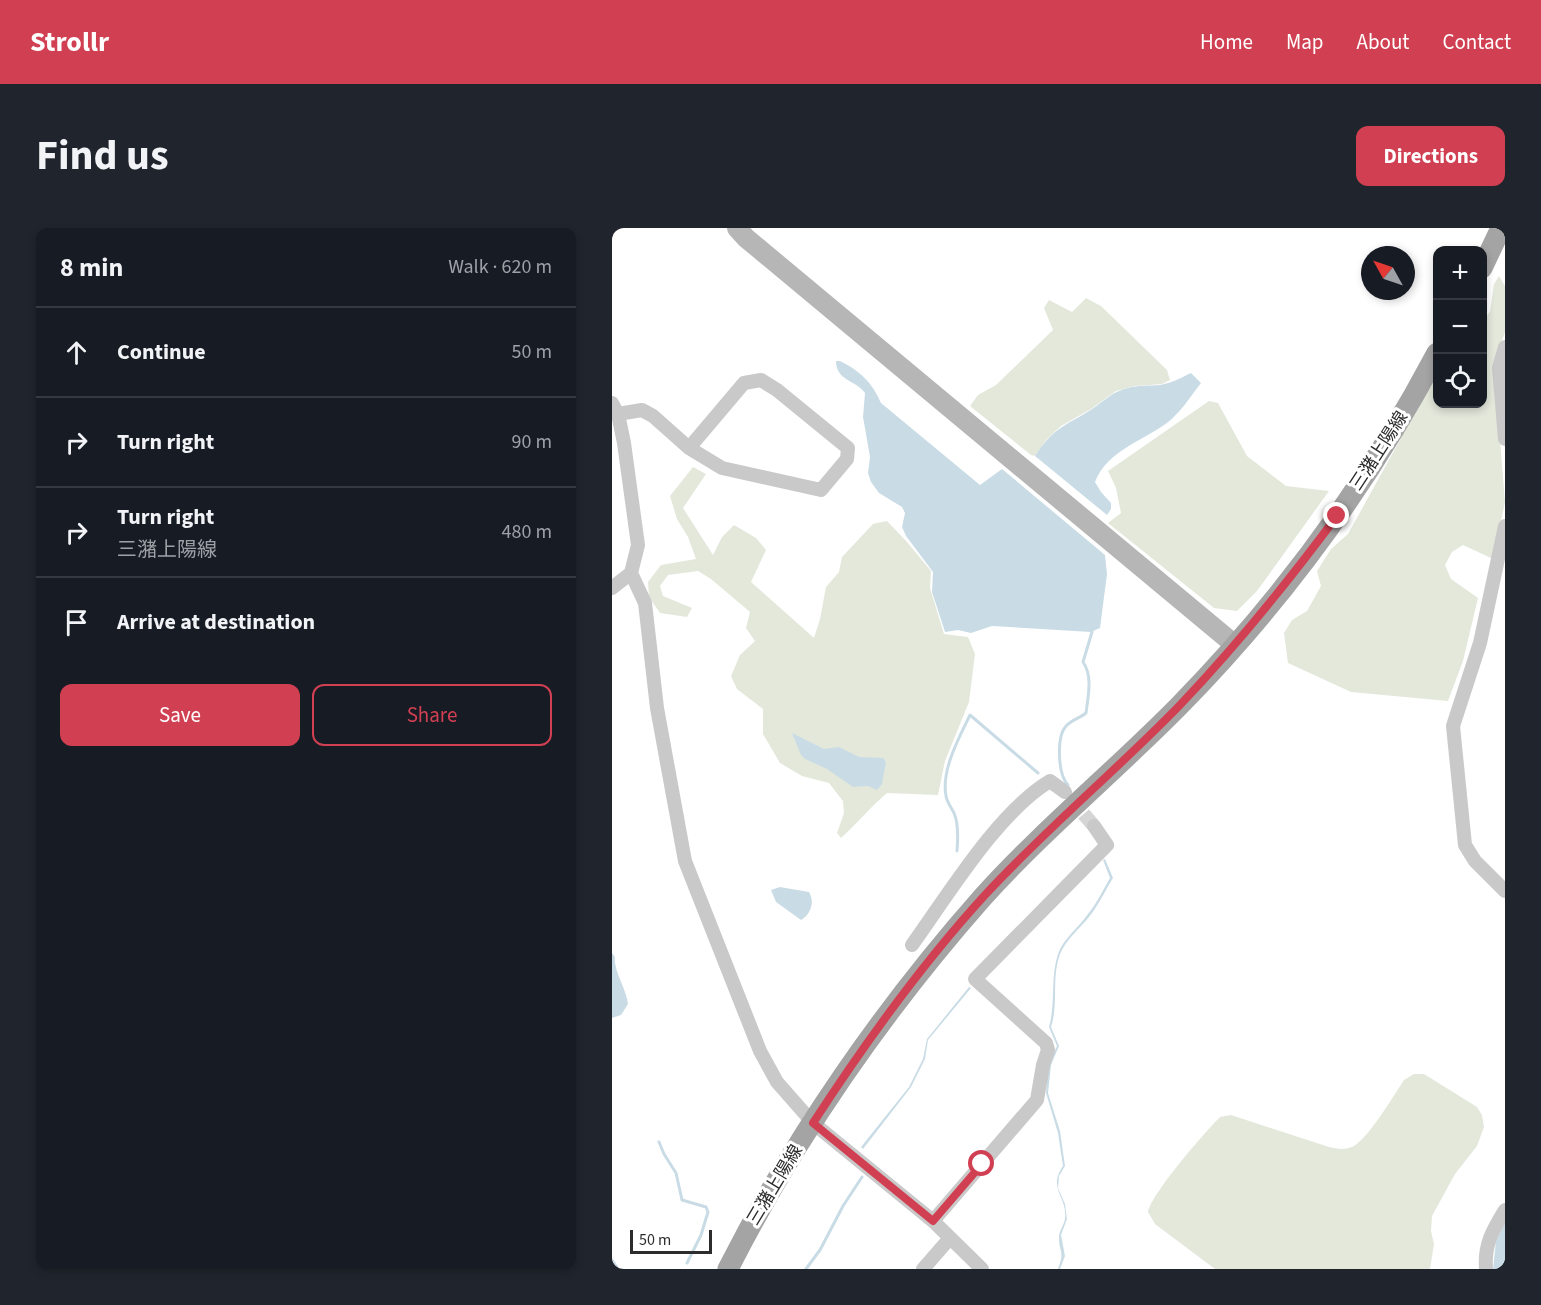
<!DOCTYPE html>
<html lang="en">
<head>
<meta charset="utf-8">
<style>
	:root { --surface:#171b24; --page:#20242c; --text:#f1f3f6; --muted:#9ea1a6; --line:#363941; --accent:#d14052 }
	body { margin:0; font-family:"Source Sans 3","Noto Sans JP",sans-serif; background:var(--page); color:var(--text) }
	.controls { position:absolute; right:18px; top:18px; display:grid; overflow:hidden; border-radius:12px; box-shadow:0 3px 9px #0003 }
	.controls button { width:54px; height:54px; display:grid; place-items:center; padding:0; border:0; border-bottom:2px solid var(--line); background:var(--surface); color:var(--text); font:30px sans-serif }
	.compass { position:absolute; left:749px; top:18px; width:54px; height:54px; border-radius:50%; background:var(--surface); box-shadow:0 3px 9px #0003; rotate:310deg }
	.scale { position:absolute; left:18px; bottom:15px; width:82px; box-sizing:border-box; padding-left:6px; border:3px solid #2c2c2c; border-top:0; font-size:16px; line-height:21px; white-space:nowrap; color:#2c2c2c; -webkit-text-stroke:4px #fff; paint-order:stroke }
	.stop { position:absolute; width:18px; height:18px; margin:-14px; border:4px solid #d14052; border-radius:50%; background:#fff }
	.stop.end { background:#d14052; border-color:#fff; box-shadow:0 2px 6px #0008 }
	.list { margin:0; padding:0; list-style:none }
	h2 { display:flex; justify-content:space-between; align-items:center; height:78px; margin:0; padding:0 24px; font-size:26px }
	h2 small { font-size:20px; font-weight:400; color:var(--muted) }
	.list li { display:grid; grid-template-columns:39px 1fr auto; gap:18px; align-items:center; box-sizing:border-box; height:90px; padding:0 24px; border-top:2px solid var(--line) }
	.list b { display:block; font-size:22px; white-space:nowrap }
	.list p { margin:0; font-size:20px; white-space:nowrap; color:var(--muted) }
	.list em { font-size:20px; font-style:normal; color:var(--muted) }
	.actions { display:flex; gap:12px; padding:18px 24px }
	.actions a { flex:1; padding:14px 0; border:2px solid var(--accent); border-radius:12px; text-align:center; font-size:21px; color:var(--accent) }
	.actions .main { background:var(--accent); color:#fff }
	.icon { flex:none; width:33px; height:33px; fill:none; stroke:currentColor; stroke-width:2; stroke-linecap:round; stroke-linejoin:round }
	.map { position:relative; flex:none; width:893px; height:1041px; overflow:hidden; border-radius:12px }
	header { display:flex; align-items:center; gap:36px; box-sizing:border-box; height:84px; padding:0 30px; background:var(--accent); color:#fff }
	header strong { font-size:28px }
	nav { display:flex; gap:33px; margin-inline-start:auto; font-size:21px }
	.intro { display:flex; align-items:center; justify-content:space-between; box-sizing:border-box; height:144px; padding:0 36px }
	h1 { margin:0; font-size:42px }
	.button { padding:15px 27px; border-radius:12px; background:var(--accent); color:#fff; font-size:21px; font-weight:700 }
	main { display:flex; gap:36px; padding:0 36px }
	aside { flex:1; background:var(--surface); border-radius:12px; box-shadow:0 3px 9px #0003 }
	.map>svg:first-child { display:block }
	.green { fill:#e3e8db }
	.water { fill:#c9dce6 }
	.lines { fill:none; stroke-linecap:round; stroke-linejoin:round }
	.stream { stroke:#c9dce6; stroke-width:3 }
	.street-tunnel { stroke:#d5d5d5; stroke-width:14; stroke-dasharray:14 7; stroke-linecap:butt }
	.street { stroke:#c9c9c9; stroke-width:14 }
	.secondary { stroke:#b6b6b6; stroke-width:20 }
	.primary { stroke:#a4a4a4; stroke-width:21 }
	.route { stroke:#d14052; stroke-width:8 }
	.labels { text-anchor:middle; dominant-baseline:central; stroke-width:6; stroke-linejoin:round; paint-order:stroke }
	.street-label { font-size:18px; fill:#2c2c2c; stroke:#fff }
</style>
</head>
<body>
<header>
<strong>Strollr</strong>
<nav><a>Home</a><a>Map</a><a>About</a><a>Contact</a></nav>
</header>
<div class="intro"><h1>Find us</h1><a class="button">Directions</a></div>
<main>
<aside>
<h2>8 min<small>Walk · 620 m</small></h2>
<ul class="list">
<li><svg class="icon" aria-label="ahead" viewBox="0 0 24 24"><path d="M12 20V5M6 11l6-6 6 6"/></svg><div><b>Continue</b></div><em>50 m</em></li>
<li><svg class="icon" aria-label="right" viewBox="0 0 24 24"><path d="M7 20v-9h11M14 6l5 5-5 5"/></svg><div><b>Turn right</b></div><em>90 m</em></li>
<li><svg class="icon" aria-label="right" viewBox="0 0 24 24"><path d="M7 20v-9h11M14 6l5 5-5 5"/></svg><div><b>Turn right</b><p>三潴上陽線</p></div><em>480 m</em></li>
<li><svg class="icon" aria-label="arrive" viewBox="0 0 24 24"><path d="M6 21V4h12l-3 4 3 4H6"/></svg><div><b>Arrive at destination</b></div></li>
</ul>
<div class="actions"><a class="main">Save</a><a>Share</a></div>
</aside>
<div class="map">
<svg width="893" height="1041" viewBox="0 0 893 1041">
	<rect width="100%" height="100%" fill="#fff"/>
	<path class="green" d="M 887,48 L 893,58 L 893,104 L 882,136 L 893,274 L 881,331 L 851,317 L 840,324 L 833,337 L 839,351 L 866,370 L 851,433 L 836,473 L 739,464 L 676,435 L 672,405 L 680,392 L 695,383 L 709,358 L 705,343 L 719,321 L 736,306 L 825,145 L 825,176 L 870,176 L 871,95 L 878,83 L 882,56 Z
		M 474,70 L 489,78 L 555,142 L 558,152 L 550,156 L 523,158 L 504,163 L 479,181 L 449,198 L 435,211 L 423,228 L 419,227 L 358,178 L 366,167 L 384,157 L 441,102 L 432,80 L 437,72 L 460,84 Z
		M 597,173 L 606,175 L 635,228 L 674,258 L 717,263 L 645,363 L 625,383 L 602,380 L 496,295 L 509,285 L 504,260 L 496,243 Z
		M 81,239 L 94,246 L 71,280 L 101,327 L 110,309 L 122,297 L 144,310 L 154,322 L 139,354 L 202,410 L 208,391 L 214,359 L 227,344 L 230,329 L 261,296 L 275,293 L 295,314 L 319,343 L 318,360 L 332,406 L 356,409 L 363,426 L 357,474 L 333,533 L 326,567 L 275,565 C 258,579 245,596 229,610 L 225,605 L 232,585 L 231,573 L 217,555 L 190,548 L 168,535 L 151,506 L 151,481 L 125,461 L 119,448 L 128,427 L 143,413 L 134,400 L 138,384 L 99,351 L 86,343 L 56,347 L 48,358 L 51,368 L 80,380 L 75,389 L 48,385 L 37,369 L 36,354 L 49,337 L 84,331 L 76,309 L 65,291 L 58,268 Z
		M 802,846 L 812,846 L 865,879 L 870,887 L 872,899 L 865,918 L 843,946 L 820,988 L 819,1003 L 822,1016 L 818,1041 L 603,1041 L 543,996 L 536,984 C 540,965 592,905 608,889 L 619,887 L 717,919 C 725,921 732,922 740,919 C 755,913 782,867 792,852 Z"/>
	<path class="water" d="M 224,133 L 228,133 C 248,143 260,154 269,175 L 368,257 L 390,241 L 493,327 L 495,346 L 488,400 L 479,404 L 380,398 L 359,405 L 346,402 L 333,404 L 320,364 L 321,344 L 294,308 L 290,299 L 293,285 L 290,279 L 267,265 L 259,254 L 256,245 L 258,229 L 251,189 L 253,165 C 244,152 224,153 224,133 Z
		M 579,145 L 589,155 C 579,168 568,185 555,195 C 530,213 495,223 483,254 L 489,264 L 499,275 L 499,281 L 495,287 L 423,228 C 443,198 452,199 480,181 C 492,173 501,163 516,160 C 526,157 538,158 548,157 C 559,155 569,150 579,145 Z
		M 180,505 L 212,521 L 227,519 L 247,529 L 271,530 L 274,534 L 270,556 L 265,562 L 256,558 L 241,559 L 215,541 L 193,531 L 189,527 Z
		M 493,631 L 501,650 C 493,663 486,678 477,689 C 467,701 454,712 448,726 C 439,750 447,775 439,799 L 447,818 L 439,837 L 436,865 L 448,903 L 453,938 L 447,948 L 446,960 L 453,976 L 455,991 L 449,1007 L 453,1028 L 448,1041 L 446,1041 C 453,1022 447,1026 447,1009 C 447,1003 452,997 453,991 C 456,969 435,961 451,938 L 446,905 L 434,865 L 436,837 L 445,818 L 437,799 C 444,775 438,750 446,726 C 451,711 467,699 476,686 C 485,675 491,662 498,650 L 491,632 Z
		M 168,659 L 197,664 C 203,674 199,686 189,692 L 164,674 L 159,662 Z
		M 0,725 L 3,729 C 1,742 15,762 16,776 L 9,787 L 0,790 Z
		M 357,759 L 359,760 L 316,812 L 313,831 L 299,859 L 251,921 L 249,919 L 297,859 L 311,831 L 315,811 Z
		M 893,994 L 893,1041 L 881,1041 L 884,1013 Z"/>
	<g class="lines">
		<path class="stream" d="M 456,557 C 446,547 444,509 454,498 C 459,492 468,490 474,485 C 476,469 481,448 471,434 L 480,404
			M 345,623 C 346,611 347,596 342,585 C 339,579 335,574 334,568 C 329,542 347,510 358,487 L 426,545
			M 47,914 L 52,926 L 64,945 L 70,972 L 94,979 L 96,984 L 89,1007 L 75,1035
			M 0,1032 L 6,1041
			M 194,1041 L 208,1022 L 231,978 L 250,949"/>
		<path class="street-tunnel" d="M 458,570 L 482,598"/>
		<path class="street" d="M 893,119 L 887,140 L 893,211
			M 0,175 L 6,186 L 12,215 L 26,317 L 19,345 L 0,360
			M 6,186 L 30,182 L 41,188 L 77,220 L 110,240 L 209,262 L 235,231 L 236,220 L 165,162 L 149,152 L 132,155 L 77,220
			M 893,298 L 868,415 L 841,498 L 853,617 L 863,633 L 893,663
			M 19,345 L 33,375 L 45,480 L 73,633 L 148,823 L 165,854 L 201,895 L 321,993 L 370,1041
			M 300,717 C 336,667 386,584 438,553 L 453,564
			M 321,993 L 425,872 L 431,837 L 436,822 L 434,815 L 363,751 L 495,617 L 482,598
			M 311,1041 L 338,1010
			M 874,1041 C 872,1016 881,1002 893,982"/>
		<path class="secondary" d="M 125,0 L 134,10 L 623,417"/>
		<path class="primary" d="M 870,40 L 889,0
			M 116,1041 C 183,909 272,781 370,670 C 431,602 503,543 567,478 C 669,374 757,254 825,125"/>
	</g>
	<g class="lines">
		<path class="route" d="M 370,936 L 321,993 L 201,895 C 253,815 309,737 373,667 C 435,600 505,542 568,477 C 625,417 676,354 725,288"/>
	</g>
	<g class="labels">
		<g class="street-label">
			<text transform="translate(767 223) rotate(-57)">三潴上陽線</text>
			<text transform="translate(163 957) rotate(-59)">三潴上陽線</text>
		</g>
	</g>
</svg>
<div class="controls">
<button>+</button>
<button>−</button>
<button><svg class="icon" aria-label="locate" viewBox="0 0 24 24"><circle cx="12" cy="12" r="6"/><path d="M12 2v4M12 18v4M2 12h4M18 12h4"/></svg></button>
</div>
<svg class="compass" viewBox="-18 -18 36 36"><path d="M0-13l5 13h-10z" fill="#e53935"/><path d="M0 13l5-13h-10z" fill="#9ea1a6"/></svg>
<div class="scale">50 m</div>
<div class="stop" style="left:370px;top:936px"></div>
<div class="stop end" style="left:725px;top:288px"></div>
</div>
</main>
</body>
</html>
